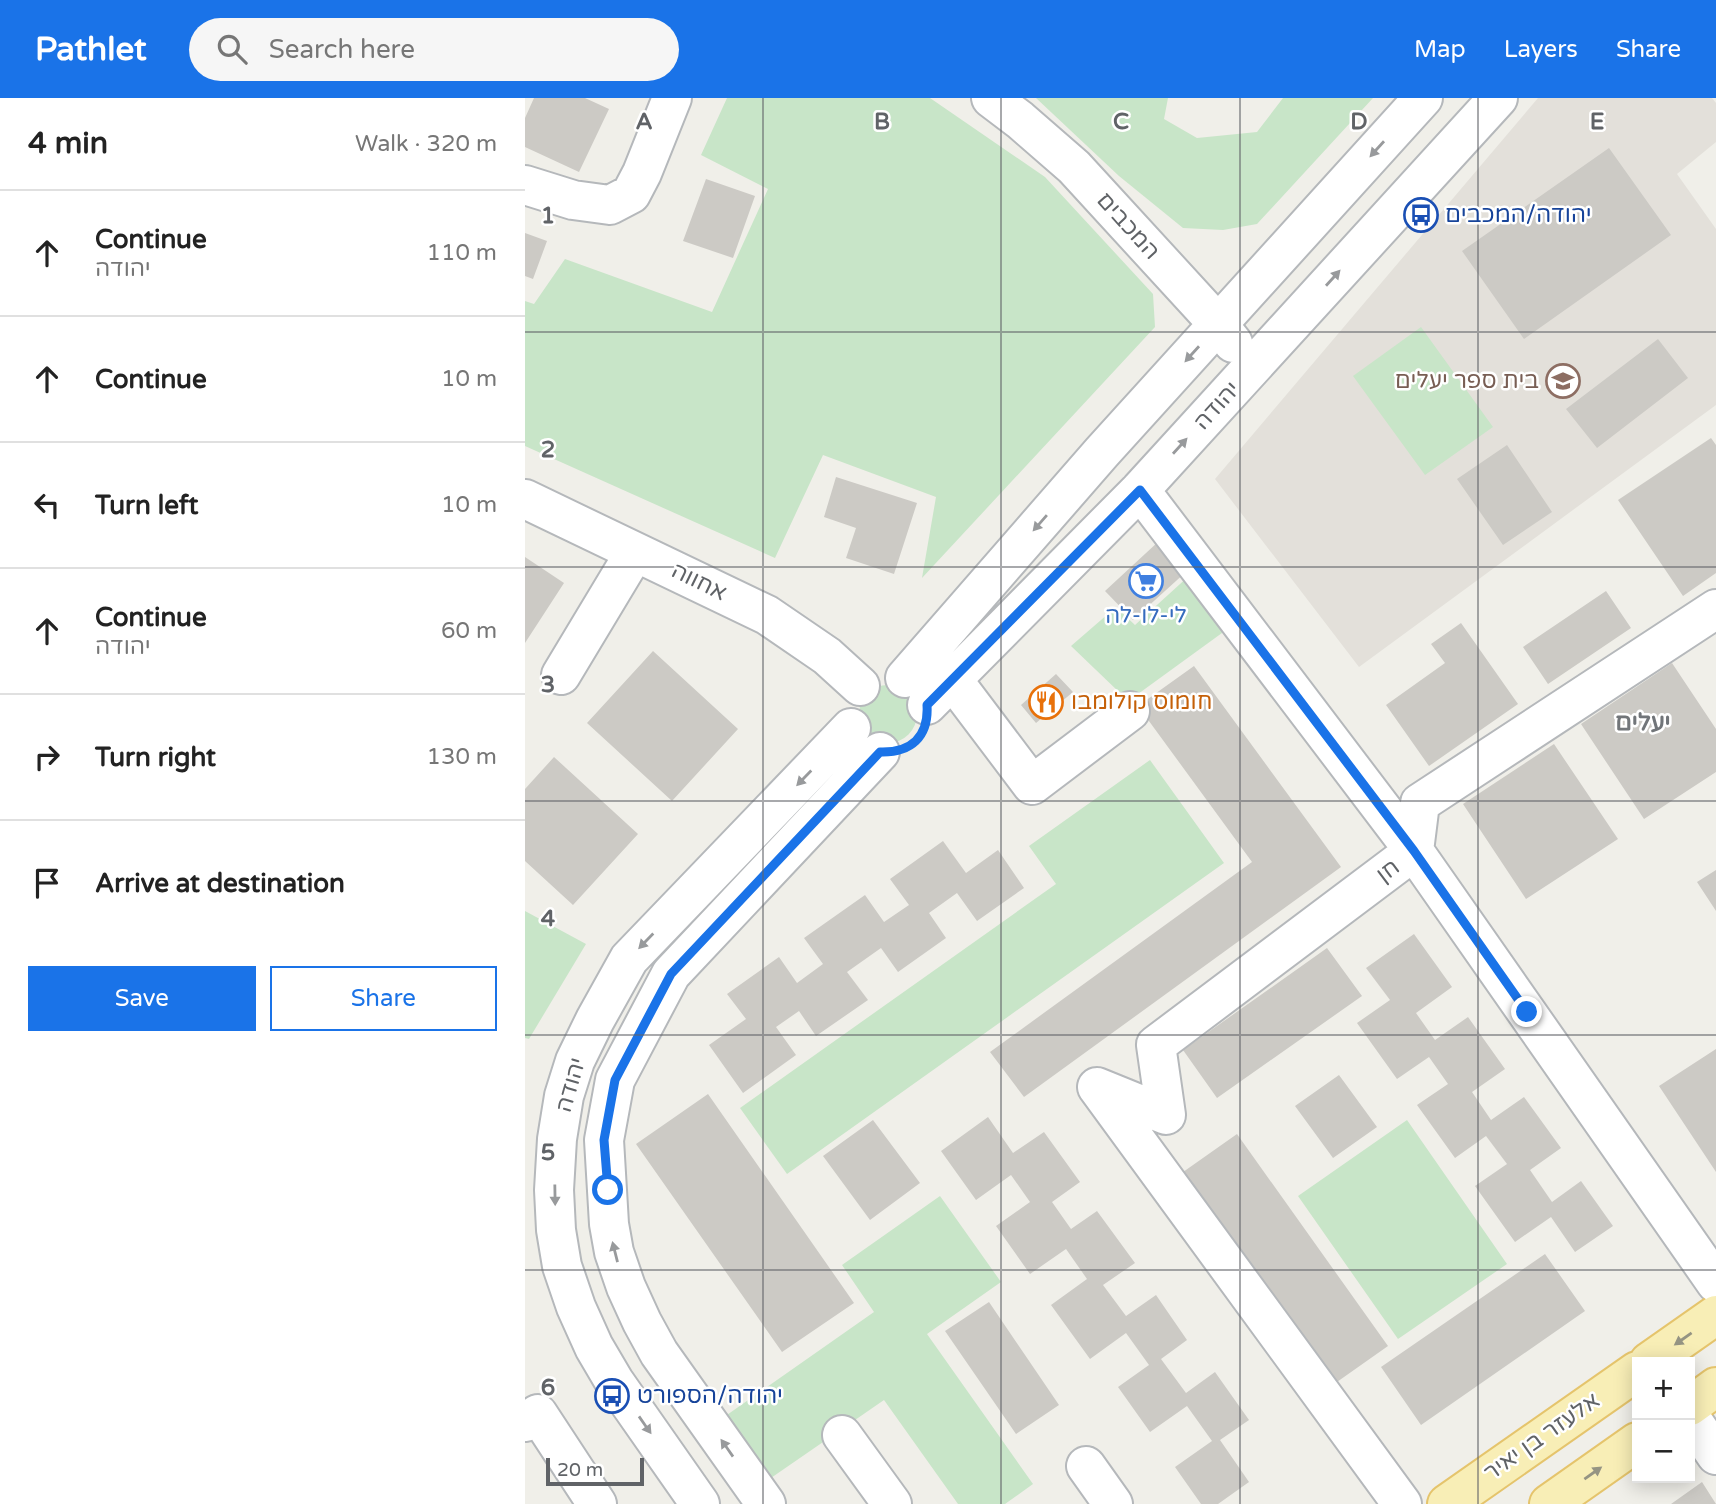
<!DOCTYPE html>
<html lang="en">
<head>
<meta charset="utf-8">
<style>
	:root { --surface:#fff; --page:#f6f6f6; --text:#222; --muted:#767676; --line:#e0e0e0; --accent:#1a73e8 }
	body { margin:0; font-family:"Varela Round",Heebo,sans-serif; background:var(--page); color:var(--text) }
	.controls { position:absolute; right:21px; bottom:21px; display:grid; overflow:hidden; border-radius:0px; box-shadow:0 4px 18px #0003 }
	.controls button { width:63px; height:63px; display:grid; place-items:center; padding:0; border:0; border-bottom:2px solid var(--line); background:var(--surface); color:var(--text); font:35px sans-serif }
	.scale { position:absolute; left:21px; bottom:18px; width:98px; box-sizing:border-box; padding-left:7px; border:4px solid #606367; border-top:0; font-size:19px; line-height:24px; white-space:nowrap; color:#606367; -webkit-text-stroke:5px #fff; paint-order:stroke }
	.stop { position:absolute; width:21px; height:21px; margin:-16px; border:5px solid #1a73e8; border-radius:50%; background:#fff }
	.stop.end { background:#1a73e8; border-color:#fff; box-shadow:0 2px 7px #0008 }
	.list { margin:0; padding:0; list-style:none }
	h2 { display:flex; justify-content:space-between; align-items:center; height:91px; margin:0; padding:0 28px; font-size:30px }
	h2 small { font-size:23px; font-weight:400; color:var(--muted) }
	.list li { display:grid; grid-template-columns:46px 1fr auto; gap:21px; align-items:center; box-sizing:border-box; height:126px; padding:0 28px; border-top:2px solid var(--line) }
	.list b { display:block; font-size:26px; white-space:nowrap }
	.list p { margin:0; font-size:23px; white-space:nowrap; color:var(--muted) }
	.list em { font-size:23px; font-style:normal; color:var(--muted) }
	.actions { display:flex; gap:14px; padding:21px 28px }
	.actions a { flex:1; padding:16px 0; border:2px solid var(--accent); border-radius:0px; text-align:center; font-size:24px; color:var(--accent) }
	.actions .main { background:var(--accent); color:#fff }
	.icon { flex:none; width:38px; height:38px; fill:none; stroke:currentColor; stroke-width:2; stroke-linecap:round; stroke-linejoin:round }
	.map { position:relative; flex:none; width:1191px; height:1406px; overflow:hidden }
	header { display:flex; align-items:center; gap:42px; box-sizing:border-box; height:98px; padding:0 35px; background:var(--accent); color:#fff }
	header strong { font-size:33px }
	nav { display:flex; gap:38px; margin-inline-start:auto; font-size:24px }
	.search { width:490px; height:63px; background:var(--page); display:flex; align-items:center; gap:18px; box-sizing:border-box; padding:0 24px; border-radius:38px; color:var(--muted); font-size:26px }
	main { display:flex }
	aside { flex:1; background:var(--surface) }
	.map>svg:first-child { display:block }
	.education { fill:#e3e0da }
	.green { fill:#c8e5c8 }
	.building { fill:#cccac5 }
	.lines { fill:none; stroke-linecap:round; stroke-linejoin:round }
	.minor-casing { stroke:#b5b8bb; stroke-width:42 }
	.major-casing { stroke:#e5c46c; stroke-width:42 }
	.minor { stroke:#fff; stroke-width:38 }
	.major { stroke:#f8eeb6; stroke-width:38 }
	.oneway { fill:#989a9c }
	.oneway2 { fill:#959483 }
	.route { stroke:#1a73e8; stroke-width:9 }
	.grid { fill:none; stroke:#606367; stroke-width:2; stroke-opacity:0.55 }
	.labels { text-anchor:middle; dominant-baseline:central; stroke-width:5; stroke-linejoin:round; paint-order:stroke }
	.transit-label { font-size:23px; fill:#164399; stroke:#fff; text-anchor:start }
	.street-label { font-size:23px; fill:#606367; stroke:#fff }
	.education-label { font-size:23px; fill:#785e54; stroke:#fff; text-anchor:end }
	.shop-label { font-size:23px; fill:#366cbe; stroke:#fff }
	.food-label { font-size:23px; fill:#c56008; stroke:#fff; text-anchor:start }
	.neighbourhood-label { font-size:24px; font-weight:bold; fill:#717579; stroke:#fff }
	.grid-label { font-size:23px; text-anchor:middle; font-weight:bold; fill:#606367; stroke:#fff; stroke-width:5; stroke-linejoin:round; paint-order:stroke }
</style>
</head>
<body>
<header>
<strong>Pathlet</strong>
<div class="search"><svg class="icon" aria-label="search" viewBox="0 0 24 24"><circle cx="10" cy="10" r="6"/><path d="M15 15l6 6"/></svg>Search here</div>
<nav><a>Map</a><a>Layers</a><a>Share</a></nav>
</header>
<main>
<aside>
<h2>4 min<small>Walk · 320 m</small></h2>
<ul class="list">
<li><svg class="icon" aria-label="ahead" viewBox="0 0 24 24"><path d="M12 20V5M6 11l6-6 6 6"/></svg><div><b>Continue</b><p>יהודה</p></div><em>110 m</em></li>
<li><svg class="icon" aria-label="ahead" viewBox="0 0 24 24"><path d="M12 20V5M6 11l6-6 6 6"/></svg><div><b>Continue</b></div><em>10 m</em></li>
<li><svg class="icon" aria-label="left" viewBox="0 0 24 24"><path d="M17 20v-9H6M10 6l-5 5 5 5"/></svg><div><b>Turn left</b></div><em>10 m</em></li>
<li><svg class="icon" aria-label="ahead" viewBox="0 0 24 24"><path d="M12 20V5M6 11l6-6 6 6"/></svg><div><b>Continue</b><p>יהודה</p></div><em>60 m</em></li>
<li><svg class="icon" aria-label="right" viewBox="0 0 24 24"><path d="M7 20v-9h11M14 6l5 5-5 5"/></svg><div><b>Turn right</b></div><em>130 m</em></li>
<li><svg class="icon" aria-label="arrive" viewBox="0 0 24 24"><path d="M6 21V4h12l-3 4 3 4H6"/></svg><div><b>Arrive at destination</b></div></li>
</ul>
<div class="actions"><a class="main">Save</a><a>Share</a></div>
</aside>
<div class="map">
<svg width="1191" height="1406" viewBox="0 0 1191 1406">
	<rect width="100%" height="100%" fill="#f0efe9"/>
	<path class="education" d="M 1013,0 L 1187,0 L 1191,5 L 1191,44 L 1152,76 L 1191,131 L 1191,307 L 834,569 L 690,381 Z"/>
	<path class="green" d="M 202,0 L 405,0 L 520,79 L 628,196 L 630,229 L 397,480 L 411,399 L 298,357 L 250,460 L 0,348 L 0,203 L 9,206 L 40,161 L 187,214 L 243,91 L 176,57 Z
		M 511,0 L 643,0 L 639,21 L 672,40 L 732,34 L 758,0 L 848,0 L 732,126 L 698,132 L 658,130 L 594,78 Z
		M 896,229 L 968,329 L 900,377 L 828,278 Z
		M 666,476 L 708,527 L 613,596 L 595,595 L 546,548 L 591,509 L 610,527 Z
		M334 616a29 29 0 1 1 58 0a29 29 0 1 1-58 0Z
		M 625,662 L 699,765 L 262,1076 L 215,1010 L 531,786 L 504,748 Z
		M 0,813 L 61,846 L 4,941 L 0,940 Z
		M 882,1022 L 982,1166 L 873,1241 L 773,1098 Z
		M 415,1098 L 476,1184 L 402,1236 L 508,1386 L 480,1406 L 433,1406 L 359,1302 L 243,1382 L 199,1319 L 349,1214 L 317,1167 Z"/>
	<path class="building" d="M 9,0 L 60,0 L 84,11 L 54,74 L 0,49 L 0,20 Z
		M 1084,50 L 1146,137 L 999,241 L 937,153 Z
		M 181,81 L 230,98 L 208,160 L 158,143 Z
		M 0,135 L 22,143 L 8,181 L 0,178 Z
		M 1133,241 L 1163,280 L 1072,350 L 1041,311 Z
		M 1186,340 L 1191,347 L 1191,475 L 1158,498 L 1093,402 Z
		M 982,347 L 1027,414 L 978,447 L 932,381 Z
		M 311,379 L 392,405 L 369,476 L 321,460 L 331,430 L 299,419 Z
		M 634,443 L 662,473 L 608,522 L 580,493 Z
		M 0,459 L 39,485 L 0,545 Z
		M 1081,493 L 1106,530 L 1023,586 L 998,549 Z
		M 936,525 L 993,606 L 904,668 L 861,607 L 920,565 L 906,546 Z
		M 128,553 L 213,631 L 147,703 L 62,625 Z
		M 1147,565 L 1191,631 L 1191,674 L 1119,721 L 1056,626 Z
		M 669,568 L 816,769 L 499,999 L 465,954 L 727,764 L 613,608 Z
		M 531,576 L 548,594 L 511,625 L 496,607 Z
		M 1029,646 L 1093,741 L 1001,801 L 938,706 Z
		M 29,659 L 113,736 L 48,807 L 0,763 L 0,691 Z
		M 418,743 L 441,775 L 473,752 L 499,790 L 452,823 L 432,795 L 404,815 L 421,840 L 373,874 L 356,850 L 322,874 L 343,902 L 291,938 L 274,913 L 251,929 L 271,957 L 218,995 L 184,947 L 221,921 L 202,896 L 254,859 L 272,885 L 298,866 L 279,840 L 340,797 L 359,824 L 384,807 L 365,781 Z
		M 1191,772 L 1191,813 L 1172,784 Z
		M 889,836 L 927,889 L 891,915 L 910,942 L 943,919 L 980,971 L 947,994 L 966,1022 L 999,999 L 1036,1050 L 1005,1072 L 1027,1104 L 1056,1083 L 1088,1128 L 1050,1154 L 1026,1119 L 990,1144 L 950,1088 L 982,1066 L 961,1038 L 930,1060 L 892,1007 L 923,986 L 904,959 L 872,981 L 832,925 L 865,902 L 841,870 Z
		M 802,850 L 837,898 L 692,1000 L 658,952 Z
		M 1191,951 L 1191,1074 L 1134,988 Z
		M 814,977 L 852,1029 L 808,1060 L 770,1008 Z
		M 183,996 L 329,1205 L 257,1254 L 111,1046 Z
		M 463,1019 L 488,1055 L 519,1034 L 555,1084 L 527,1104 L 546,1131 L 572,1113 L 610,1165 L 578,1187 L 601,1218 L 631,1197 L 662,1242 L 636,1261 L 661,1295 L 690,1274 L 724,1322 L 695,1342 L 724,1384 L 693,1406 L 676,1406 L 650,1369 L 687,1343 L 662,1308 L 625,1334 L 593,1289 L 624,1267 L 601,1235 L 565,1261 L 526,1207 L 562,1181 L 541,1151 L 505,1176 L 471,1128 L 505,1104 L 486,1077 L 451,1102 L 416,1053 Z
		M 348,1022 L 395,1085 L 345,1122 L 298,1058 Z
		M 712,1036 L 863,1248 L 802,1291 L 651,1079 Z
		M 1020,1156 L 1060,1213 L 896,1327 L 856,1269 Z
		M 464,1204 L 534,1307 L 491,1336 L 420,1233 Z
		M 1177,1384 L 1191,1406 L 1146,1406 Z"/>
	<g class="lines">
		<g class="minor-casing">
			<path id="minor" d="M 466,0 L 495,22 L 549,69 L 693,226 L 708,245
				M 0,87 L 48,102 L 85,107 L 106,96 L 117,75 L 147,0
				M 615,392 L 889,753 L 1191,1185
				M 0,401 L 242,517 L 302,558 L 335,588
				M 36,577 L 110,454
				M 380,580 L 577,354 L 898,0
				M 427,581 L 507,687 L 605,613
				M 402,607 L 615,392 L 973,0
				M 572,989 L 641,1017 L 631,947 L 889,753 L 895,705 L 1191,511
				M 572,989 L 877,1406
				M 1165,1319 L 1191,1357
				M 0,1324 L 13,1316 L 72,1406
				M 317,1337 L 367,1406
				M 561,1368 L 588,1406
				M 175,1406 L 89,1283 L 69,1249 L 51,1209 L 37,1168 L 31,1132 L 29,1092 L 32,1041 L 39,998 L 50,963 L 70,922 L 104,861 L 326,630
				M 241,1406 L 134,1255 L 117,1224 L 101,1189 L 89,1154 L 84,1126 L 79,1042 L 90,982 L 146,876 L 355,654"/>
		</g>
		<g class="major-casing">
			<path id="major" d="M 1124,1264 L 1191,1217
				M 1165,1308 L 1191,1289
				M 922,1406 L 1112,1273
				M 1024,1406 L 1112,1344"/>
		</g>
		<use href="#minor" class="minor"/>
		<use href="#major" class="major"/>
	</g>
	<defs><path id="oneway-solid" d="M-6-.8H1V-3.2L6.5 0L1 3.2V.8H-6Z" transform="scale(1.75)"/></defs>
	<g class="oneway">
		<use href="#oneway-solid" transform="translate(852 51) rotate(132)"/>
		<use href="#oneway-solid" transform="translate(808 180) rotate(-48)"/>
		<use href="#oneway-solid" transform="translate(667 256) rotate(132)"/>
		<use href="#oneway-solid" transform="translate(655 348) rotate(-48)"/>
		<use href="#oneway-solid" transform="translate(515 425) rotate(131)"/>
		<use href="#oneway-solid" transform="translate(279 680) rotate(134)"/>
		<use href="#oneway-solid" transform="translate(121 843) rotate(134)"/>
		<use href="#oneway-solid" transform="translate(30 1097) rotate(89)"/>
		<use href="#oneway-solid" transform="translate(90 1154) rotate(-104)"/>
		<use href="#oneway-solid" transform="translate(120 1327) rotate(55)"/>
		<use href="#oneway-solid" transform="translate(202 1350) rotate(-125)"/>
	</g>
	<g class="oneway2">
		<use href="#oneway-solid" transform="translate(1158 1241) rotate(145)"/>
		<use href="#oneway-solid" transform="translate(1068 1375) rotate(-35)"/>
	</g>
	<g class="lines">
		<path class="route" d="M 83,1092 L 79,1042 L 90,982 L 146,876 L 355,654 C 386,655 404,639 402,607 L 615,392 L 889,753 L 1002,914"/>
	</g>
	<path class="grid" d="M 238,0 L 238,1406M 476,0 L 476,1406M 715,0 L 715,1406M 953,0 L 953,1406M 0,234 L 1191,234M 0,469 L 1191,469M 0,703 L 1191,703M 0,937 L 1191,937M 0,1172 L 1191,1172"/>
	<defs>
		<g id="bus-ring" transform="scale(1.75)"><circle r="9.5" fill="#fff" stroke="#1a4fb4" stroke-width="1.5"/><path d="M-5-6H5V4H4V6H2V4H-2V6H-4V4H-5ZM-3.5-4V0h7V-4ZM-3.5 1.2v1.5H-2V1.2ZM2 1.2v1.5H3.5V1.2Z" fill="#1a4fb4"/></g>
		<g id="school-ring" transform="scale(1.75)"><circle r="9.5" fill="#fff" stroke="#8d6e63" stroke-width="1.5"/><path d="M0-5L7-2L0 1L-7-2ZM-4 1L0 2.5L4 1V4Q0 6-4 4Z" fill="#8d6e63"/></g>
		<g id="supermarket-ring" transform="scale(1.75)"><circle r="9.5" fill="#fff" stroke="#3f7fe0" stroke-width="1.5"/><path d="M-6-5.5h2.5l.6 2H6L4.5 2H-2.5L-4.4-4H-6ZM-1.5 3.2a1.3 1.3 0 1 0 .1 0ZM3 3.2a1.3 1.3 0 1 0 .1 0Z" fill="#3f7fe0"/></g>
		<g id="restaurant-ring" transform="scale(1.75)"><circle r="9.5" fill="#fff" stroke="#e8710a" stroke-width="1.5"/><path d="M-5-6h1v4h1v-4h1v4h1v-4h1v5L-1.5 .5V6h-2V.5L-5-1ZM5-6V6H3V1.5H1.5Q1.5-4 5-6Z" fill="#e8710a"/></g>
	</defs>
	<g fill-rule="evenodd">
		<use href="#bus-ring" x="896" y="117"/>
		<use href="#school-ring" x="1038" y="283"/>
		<use href="#supermarket-ring" x="621" y="483"/>
		<use href="#restaurant-ring" x="521" y="604"/>
		<use href="#bus-ring" x="87" y="1298"/>
	</g>
	<g class="labels">
		<g class="transit-label">
			<text x="920" y="117">יהודה/המכבים</text>
			<text x="112" y="1298">יהודה/הספורט</text>
		</g>
		<g class="street-label">
			<text transform="translate(603 128) rotate(48)">המכבים</text>
			<text transform="translate(692 308) rotate(-48)">יהודה</text>
			<text transform="translate(174 484) rotate(26)">אחווה</text>
			<text transform="translate(863 773) rotate(-37)">חן</text>
			<text transform="translate(46 987) rotate(-74)">יהודה</text>
			<text transform="translate(1017 1339) rotate(-35)">אלעזר בן יאיר</text>
		</g>
		<g class="education-label">
			<text x="1014" y="283">בית ספר יעלים</text>
		</g>
		<g class="shop-label">
			<text x="621" y="518">לי-לו-לה</text>
		</g>
		<g class="food-label">
			<text x="546" y="604">חומוס קולומבו</text>
		</g>
		<g class="neighbourhood-label">
			<text x="1118" y="624">יעלים</text>
		</g>
	</g>
	<g class="grid-label">
		<text x="119" y="31">A</text>
		<text x="357" y="31">B</text>
		<text x="596" y="31">C</text>
		<text x="834" y="31">D</text>
		<text x="1072" y="31">E</text>
		<text x="23" y="125">1</text>
		<text x="23" y="359">2</text>
		<text x="23" y="594">3</text>
		<text x="23" y="828">4</text>
		<text x="23" y="1062">5</text>
		<text x="23" y="1297">6</text>
	</g>
</svg>
<div class="controls">
<button>+</button>
<button>−</button>
</div>
<div class="scale">20 m</div>
<div class="stop" style="left:83px;top:1092px"></div>
<div class="stop end" style="left:1002px;top:914px"></div>
</div>
</main>
</body>
</html>
